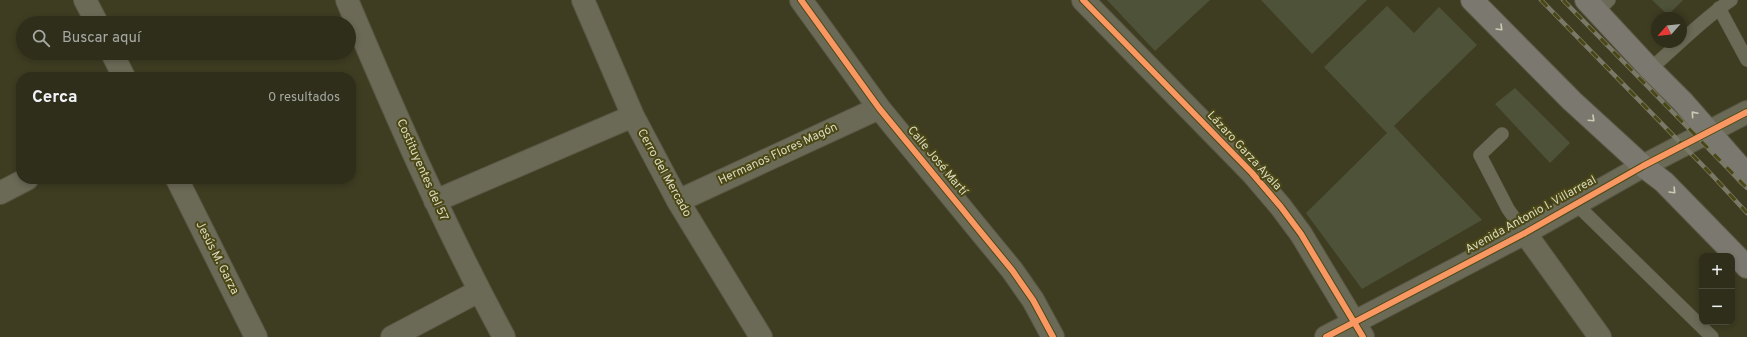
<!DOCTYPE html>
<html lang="es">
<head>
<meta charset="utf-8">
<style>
	:root { --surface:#2e2e1a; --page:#363623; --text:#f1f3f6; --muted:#a7a8a2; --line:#494a39 }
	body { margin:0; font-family:Overpass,sans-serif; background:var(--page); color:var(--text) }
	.controls { position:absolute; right:12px; bottom:12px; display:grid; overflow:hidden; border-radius:8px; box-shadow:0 2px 6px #0003 }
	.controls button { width:36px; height:36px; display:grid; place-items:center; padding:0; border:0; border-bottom:1px solid var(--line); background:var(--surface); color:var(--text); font:20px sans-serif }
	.compass { position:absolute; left:1651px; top:12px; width:36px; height:36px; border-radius:50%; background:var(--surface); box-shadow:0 2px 6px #0003; rotate:243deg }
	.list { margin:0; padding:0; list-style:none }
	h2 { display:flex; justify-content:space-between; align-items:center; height:52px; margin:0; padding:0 16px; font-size:17px }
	h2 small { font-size:13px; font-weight:400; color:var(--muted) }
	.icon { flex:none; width:22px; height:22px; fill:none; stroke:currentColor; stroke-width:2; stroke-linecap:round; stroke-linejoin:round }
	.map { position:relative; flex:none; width:1747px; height:337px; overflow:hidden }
	.search { position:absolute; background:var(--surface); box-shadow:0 2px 6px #0003; left:16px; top:16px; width:340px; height:44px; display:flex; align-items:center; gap:10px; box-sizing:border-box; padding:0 14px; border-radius:22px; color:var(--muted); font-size:15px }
	.panel { position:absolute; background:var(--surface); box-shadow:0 2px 6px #0003; left:16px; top:72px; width:340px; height:112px; border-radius:16px }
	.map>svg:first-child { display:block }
	.building { fill:#4e5239 }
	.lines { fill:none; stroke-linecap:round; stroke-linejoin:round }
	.service-casing { stroke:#585742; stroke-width:14 }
	.minor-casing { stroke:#585742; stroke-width:24 }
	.tertiary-casing { stroke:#585742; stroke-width:24 }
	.primary-casing { stroke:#585742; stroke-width:24 }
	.service { stroke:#6b6a57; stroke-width:13 }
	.minor { stroke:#6b6a57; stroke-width:22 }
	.tertiary { stroke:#6b6a57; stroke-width:22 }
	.primary { stroke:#7b796f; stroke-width:22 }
	.rail-casing { stroke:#7a7968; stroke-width:4.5 }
	.rail { stroke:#4b4815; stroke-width:3; stroke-dasharray:9; stroke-linecap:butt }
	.cycleway-casing { stroke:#4b4815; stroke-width:8 }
	.cycleway { stroke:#f99763; stroke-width:6 }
	.oneway { stroke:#cccbb3 }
	.labels { text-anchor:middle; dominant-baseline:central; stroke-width:4; stroke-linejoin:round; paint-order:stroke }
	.street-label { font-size:12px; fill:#dad9bf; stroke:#4b4815 }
</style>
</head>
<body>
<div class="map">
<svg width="1747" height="337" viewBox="0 0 1747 337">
	<rect width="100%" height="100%" fill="#3e3d22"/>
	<path class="building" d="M 1107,0 L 1210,0 L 1155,51 Z
		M 1261,0 L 1367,0 L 1312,54 Z
		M 1652,0 L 1683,0 L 1668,15 Z
		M 1387,6 L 1414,33 L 1439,7 L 1477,45 L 1394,126 L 1482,220 L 1362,289 L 1306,213 L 1387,133 L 1324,67 Z
		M 1515,88 L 1570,143 L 1550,163 L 1495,104 Z"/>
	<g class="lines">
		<g class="service-casing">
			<path id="service" d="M 1719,8 L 1747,60
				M 1597,12 L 1609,0
				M 1650,69 C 1677,46 1702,20 1731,0
				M 1502,134 L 1480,155 L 1508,209 L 1525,233
				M 1576,204 L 1712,337"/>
		</g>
		<g class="minor-casing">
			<path id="minor" d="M 85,0 L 97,23
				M 347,0 C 395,114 445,228 504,337
				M 583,0 L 633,116 L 678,201 L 761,337
				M 801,0 L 879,108 L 1012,270 L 1033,300 L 1053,337
				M 1083,0 L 1252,173 L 1281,207 L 1301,234 L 1363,337
				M 112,53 L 124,77
				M 177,179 L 256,337
				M 0,193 L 27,179
				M 435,201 L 633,116
				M 678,201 L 879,108
				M 1525,233 L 1600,337
				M 392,337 L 479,291"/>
		</g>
		<g class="tertiary-casing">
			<path id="tertiary" d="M 1326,337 L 1525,233 L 1643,166 L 1747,112"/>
		</g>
		<g class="primary-casing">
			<path id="primary" d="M 1472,0 L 1572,101 L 1643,166 L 1664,182 L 1747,267
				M 1586,0 L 1650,69 L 1683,102 L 1747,175"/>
		</g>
		<use href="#service" class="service"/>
		<use href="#minor" class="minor"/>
		<use href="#tertiary" class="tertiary"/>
		<use href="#primary" class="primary"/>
		<g class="rail-casing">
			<path id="rail" d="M 1541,0 L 1711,174 L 1747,213
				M 1563,0 L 1747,188"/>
		</g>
		<use href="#rail" class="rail"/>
		<g class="cycleway-casing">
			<path id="cycleway" d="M 801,0 L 879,108 L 1012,270 L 1033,300 L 1053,337
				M 1083,0 L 1252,173 L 1281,207 L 1301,234 L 1363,337
				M 1326,337 L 1525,233 L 1643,166 L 1747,112"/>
		</g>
		<use href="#cycleway" class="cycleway"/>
	</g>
	<defs><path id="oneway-chevron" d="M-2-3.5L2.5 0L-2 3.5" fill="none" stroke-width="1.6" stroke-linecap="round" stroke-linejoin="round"/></defs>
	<g class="oneway">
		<use href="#oneway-chevron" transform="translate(1500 28) rotate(45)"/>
		<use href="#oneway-chevron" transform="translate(1694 114) rotate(-131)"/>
		<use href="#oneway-chevron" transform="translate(1592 119) rotate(43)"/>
		<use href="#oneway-chevron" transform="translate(1673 191) rotate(46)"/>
	</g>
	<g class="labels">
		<g class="street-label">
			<text transform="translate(1244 151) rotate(47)">Lázaro Garza Ayala</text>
			<text transform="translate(778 154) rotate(-25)">Hermanos Flores Magón</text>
			<text transform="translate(937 161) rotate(50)">Calle José Martí</text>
			<text transform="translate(422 170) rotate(66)">Costituyentes del 57</text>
			<text transform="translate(664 173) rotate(61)">Cerro del Mercado</text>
			<text transform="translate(1531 215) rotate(-29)">Avenida Antonio I. Villarreal</text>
			<text transform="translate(217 258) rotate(63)">Jesús M. Garza</text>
		</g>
	</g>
</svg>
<div class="controls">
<button>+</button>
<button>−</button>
</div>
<svg class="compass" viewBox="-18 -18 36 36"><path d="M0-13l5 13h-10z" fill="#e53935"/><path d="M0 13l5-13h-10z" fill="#a7a8a2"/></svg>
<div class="search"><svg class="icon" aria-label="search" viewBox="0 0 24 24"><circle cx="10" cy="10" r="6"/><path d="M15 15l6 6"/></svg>Buscar aquí</div>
<section class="panel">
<h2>Cerca<small>0 resultados</small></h2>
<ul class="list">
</ul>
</section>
</div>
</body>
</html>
